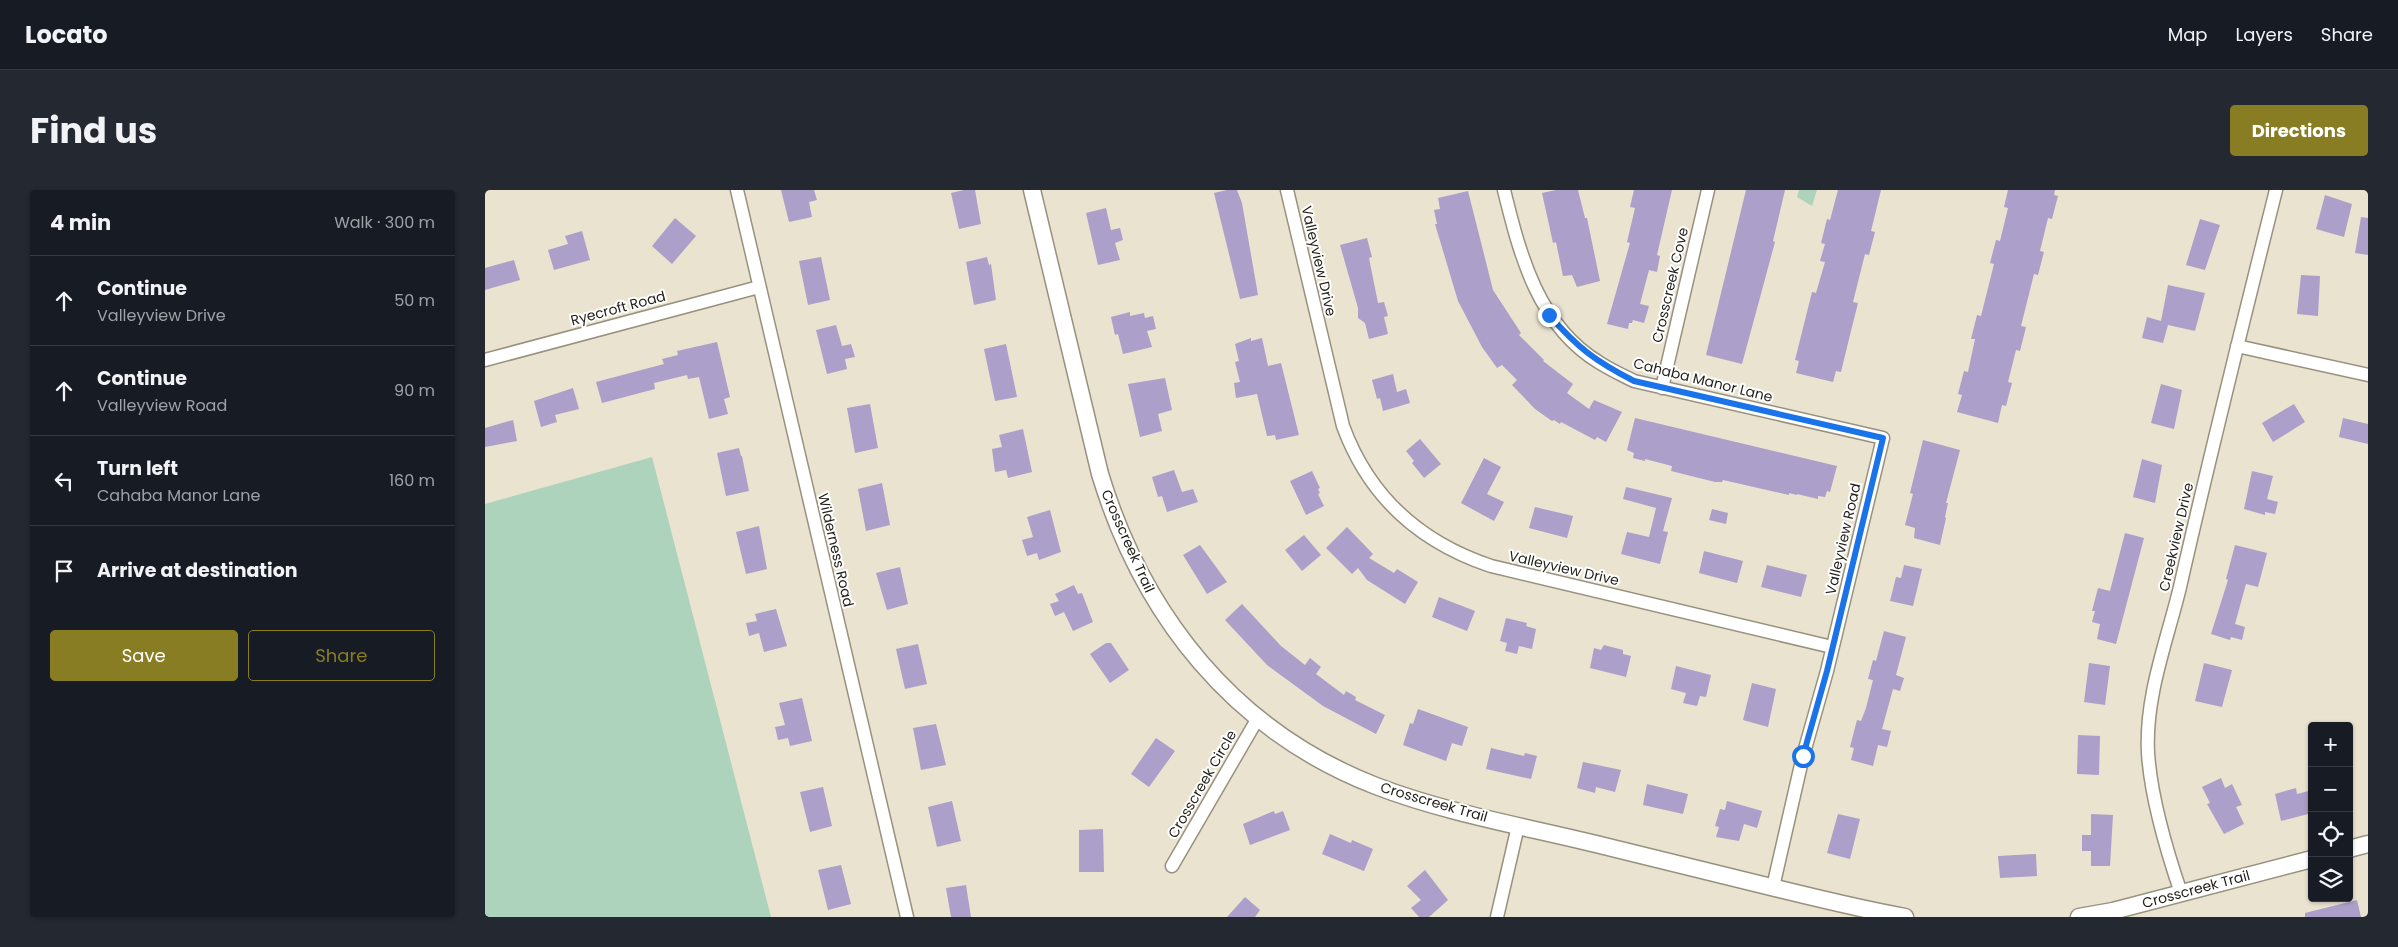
<!DOCTYPE html>
<html lang="en">
<head>
<meta charset="utf-8">
<style>
	:root { --surface:#171b24; --page:#242831; --text:#f1f3f6; --muted:#9ea1a6; --line:#363941; --accent:#897d23 }
	body { margin:0; font-family:Poppins,sans-serif; background:var(--page); color:var(--text) }
	.controls { position:absolute; right:15px; bottom:15px; display:grid; overflow:hidden; border-radius:5px; box-shadow:0 1px 4px #0004 }
	.controls button { width:45px; height:45px; display:grid; place-items:center; padding:0; border:0; border-bottom:1px solid var(--line); background:var(--surface); color:var(--text); font:25px sans-serif }
	.stop { position:absolute; width:15px; height:15px; margin:-11px; border:4px solid #1a73e8; border-radius:50%; background:#fff }
	.stop.end { background:#1a73e8; border-color:#fff; box-shadow:0 1px 5px #0008 }
	.list { margin:0; padding:0; list-style:none }
	h2 { display:flex; justify-content:space-between; align-items:center; height:65px; margin:0; padding:0 20px; font-size:21px }
	h2 small { font-size:16px; font-weight:400; color:var(--muted) }
	.list li { display:grid; grid-template-columns:32px 1fr auto; gap:15px; align-items:center; box-sizing:border-box; height:90px; padding:0 20px; border-top:1px solid var(--line) }
	.list b { display:block; font-size:19px; white-space:nowrap }
	.list p { margin:0; font-size:16px; white-space:nowrap; color:var(--muted) }
	.list em { font-size:16px; font-style:normal; color:var(--muted) }
	.actions { display:flex; gap:10px; padding:15px 20px }
	.actions a { flex:1; padding:11px 0; border:1px solid var(--accent); border-radius:5px; text-align:center; font-size:18px; color:var(--accent) }
	.actions .main { background:var(--accent); color:#fff }
	.icon { flex:none; width:28px; height:28px; fill:none; stroke:currentColor; stroke-width:2; stroke-linecap:round; stroke-linejoin:round }
	.map { position:relative; flex:none; width:1883px; height:727px; overflow:hidden; border-radius:5px }
	header { display:flex; align-items:center; gap:30px; box-sizing:border-box; height:70px; padding:0 25px; background:var(--surface); border-bottom:1px solid var(--line) }
	header strong { font-size:24px }
	nav { display:flex; gap:28px; margin-inline-start:auto; font-size:18px }
	.intro { display:flex; align-items:center; justify-content:space-between; box-sizing:border-box; height:120px; padding:0 30px }
	h1 { margin:0; font-size:35px }
	.button { padding:12px 22px; border-radius:5px; background:var(--accent); color:#fff; font-size:18px; font-weight:700 }
	main { display:flex; gap:30px; padding:0 30px }
	aside { flex:1; background:var(--surface); border-radius:5px; box-shadow:0 1px 4px #0004 }
	.map>svg:first-child { display:block }
	.green { fill:#aed3bc }
	.building { fill:#ac9fc9 }
	.lines { fill:none; stroke-linecap:round; stroke-linejoin:round }
	.minor-casing { stroke:#98917f; stroke-width:15 }
	.tertiary-casing { stroke:#98917f; stroke-width:19 }
	.minor { stroke:#fff; stroke-width:12 }
	.tertiary { stroke:#fff; stroke-width:16 }
	.route { stroke:#1a73e8; stroke-width:6 }
	.labels { text-anchor:middle; dominant-baseline:central; stroke-width:4; stroke-linejoin:round; paint-order:stroke }
	.street-label { font-size:14px; fill:#221f18; stroke:#fff }
</style>
</head>
<body>
<header>
<strong>Locato</strong>
<nav><a>Map</a><a>Layers</a><a>Share</a></nav>
</header>
<div class="intro"><h1>Find us</h1><a class="button">Directions</a></div>
<main>
<aside>
<h2>4 min<small>Walk · 300 m</small></h2>
<ul class="list">
<li><svg class="icon" aria-label="ahead" viewBox="0 0 24 24"><path d="M12 20V5M6 11l6-6 6 6"/></svg><div><b>Continue</b><p>Valleyview Drive</p></div><em>50 m</em></li>
<li><svg class="icon" aria-label="ahead" viewBox="0 0 24 24"><path d="M12 20V5M6 11l6-6 6 6"/></svg><div><b>Continue</b><p>Valleyview Road</p></div><em>90 m</em></li>
<li><svg class="icon" aria-label="left" viewBox="0 0 24 24"><path d="M17 20v-9H6M10 6l-5 5 5 5"/></svg><div><b>Turn left</b><p>Cahaba Manor Lane</p></div><em>160 m</em></li>
<li><svg class="icon" aria-label="arrive" viewBox="0 0 24 24"><path d="M6 21V4h12l-3 4 3 4H6"/></svg><div><b>Arrive at destination</b></div></li>
</ul>
<div class="actions"><a class="main">Save</a><a>Share</a></div>
</aside>
<div class="map">
<svg width="1883" height="727" viewBox="0 0 1883 727">
	<rect width="100%" height="100%" fill="#eae3d0"/>
	<path class="green" d="M 1314,0 L 1332,0 L 1327,16 L 1312,7 Z
		M 167,267 L 286,727 L 0,727 L 0,314 Z"/>
	<path class="building" d="M 296,0 L 329,0 L 332,10 L 324,12 L 327,27 L 304,32 Z
		M 479,0 L 490,0 L 496,34 L 474,39 L 466,3 Z
		M 742,0 L 752,0 L 757,13 L 773,105 L 755,109 L 729,3 Z
		M 1071,0 L 1093,0 L 1100,28 L 1102,28 L 1115,91 L 1092,97 L 1087,85 L 1078,86 L 1071,52 L 1068,53 L 1057,3 Z
		M 1149,0 L 1187,0 L 1172,65 L 1175,66 L 1172,82 L 1164,80 L 1155,114 L 1164,116 L 1159,133 L 1148,130 L 1147,133 L 1144,133 L 1143,139 L 1122,134 L 1145,53 L 1142,52 L 1150,18 L 1145,17 Z
		M 1261,0 L 1300,0 L 1288,51 L 1290,52 L 1257,174 L 1221,165 Z
		M 1353,0 L 1396,0 L 1386,41 L 1390,42 L 1384,65 L 1380,64 L 1368,112 L 1373,113 L 1363,153 L 1356,182 L 1351,181 L 1348,192 L 1311,183 L 1314,171 L 1310,170 L 1327,102 L 1331,103 L 1340,72 L 1335,71 L 1340,54 L 1336,53 L 1342,29 L 1345,30 Z
		M 1523,0 L 1570,0 L 1569,5 L 1573,6 L 1567,29 L 1563,28 L 1555,61 L 1559,62 L 1553,85 L 1549,84 L 1536,136 L 1541,137 L 1535,161 L 1531,160 L 1523,192 L 1527,193 L 1521,216 L 1517,215 L 1513,233 L 1472,222 L 1477,205 L 1473,204 L 1479,181 L 1483,182 L 1490,149 L 1486,149 L 1492,125 L 1496,126 L 1509,74 L 1505,73 L 1511,50 L 1515,51 L 1523,18 L 1519,17 Z
		M 983,1 L 1008,100 L 1036,143 L 1034,145 L 1059,170 L 1058,171 L 1088,194 L 1082,203 L 1104,219 L 1109,210 L 1137,222 L 1121,252 L 1112,247 L 1110,250 L 1076,232 L 1075,234 L 1069,230 L 1067,231 L 1050,219 L 1027,195 L 1032,190 L 1017,175 L 1012,178 L 997,157 L 973,111 L 950,34 L 952,34 L 949,20 L 955,19 L 953,8 Z
		M 1840,5 L 1867,14 L 1859,47 L 1831,39 Z
		M 621,18 L 626,40 L 635,38 L 638,50 L 630,53 L 635,70 L 613,75 L 601,23 Z
		M 1876,27 L 1883,28 L 1883,65 L 1870,63 Z
		M 190,28 L 211,46 L 187,74 L 167,56 Z
		M 1715,29 L 1735,35 L 1720,80 L 1701,75 Z
		M 97,41 L 105,70 L 69,80 L 63,60 L 83,54 L 80,46 Z
		M 882,48 L 887,67 L 884,68 L 893,113 L 899,112 L 903,126 L 899,127 L 903,144 L 884,149 L 880,133 L 873,128 L 873,118 L 855,55 Z
		M 336,67 L 345,110 L 323,115 L 314,71 Z
		M 502,67 L 504,75 L 506,74 L 511,110 L 489,115 L 481,72 Z
		M 29,70 L 35,90 L 0,100 L 0,78 Z
		M 1816,85 L 1835,86 L 1833,126 L 1812,124 Z
		M 1683,95 L 1720,103 L 1710,141 L 1683,135 L 1678,153 L 1657,148 L 1662,127 L 1676,131 Z
		M 645,122 L 645,126 L 659,123 L 660,128 L 668,126 L 671,139 L 662,141 L 667,157 L 638,164 L 633,144 L 630,145 L 626,127 Z
		M 351,135 L 357,156 L 366,154 L 370,167 L 360,169 L 362,179 L 342,184 L 331,140 Z
		M 766,148 L 766,151 L 777,148 L 783,176 L 796,173 L 814,245 L 791,250 L 790,245 L 782,246 L 772,204 L 751,208 L 749,193 L 755,192 L 750,172 L 754,171 L 750,154 Z
		M 232,152 L 245,207 L 239,209 L 243,224 L 224,229 L 214,187 L 203,189 L 202,185 L 169,193 L 170,199 L 117,213 L 111,192 L 179,174 L 177,169 L 193,165 L 192,161 Z
		M 521,154 L 532,207 L 510,211 L 499,159 Z
		M 908,184 L 912,202 L 921,199 L 925,213 L 898,221 L 895,208 L 892,209 L 887,190 Z
		M 680,188 L 687,220 L 673,224 L 677,241 L 655,247 L 643,194 Z
		M 1676,194 L 1697,200 L 1689,239 L 1666,233 Z
		M 88,198 L 94,219 L 70,225 L 72,232 L 56,237 L 49,211 Z
		M 385,214 L 393,258 L 370,263 L 362,218 Z
		M 1809,214 L 1820,232 L 1788,252 L 1777,233 Z
		M 1150,228 L 1352,276 L 1345,302 L 1342,301 L 1340,307 L 1333,306 L 1333,309 L 1312,304 L 1312,305 L 1304,303 L 1304,305 L 1238,290 L 1237,292 L 1230,292 L 1186,281 L 1187,276 L 1160,269 L 1160,271 L 1148,268 L 1149,263 L 1142,260 Z
		M 1858,228 L 1883,234 L 1883,254 L 1854,247 Z
		M 28,230 L 32,251 L 0,257 L 0,238 Z
		M 538,239 L 547,282 L 523,288 L 521,280 L 510,282 L 507,259 L 517,257 L 514,245 Z
		M 935,249 L 956,274 L 939,288 L 927,273 L 929,271 L 921,261 Z
		M 1438,250 L 1475,260 L 1461,313 L 1463,313 L 1460,327 L 1461,328 L 1455,355 L 1429,348 L 1430,338 L 1420,335 L 1428,304 L 1425,303 Z
		M 254,258 L 256,266 L 257,266 L 264,301 L 241,306 L 232,263 Z
		M 999,268 L 1016,277 L 1002,304 L 1019,312 L 1009,331 L 976,313 Z
		M 1657,269 L 1677,275 L 1670,313 L 1648,307 Z
		M 689,280 L 697,302 L 708,299 L 713,312 L 682,322 L 677,306 L 673,307 L 667,287 Z
		M 827,281 L 835,298 L 833,299 L 835,303 L 833,304 L 839,316 L 821,325 L 805,291 Z
		M 1767,281 L 1788,286 L 1782,309 L 1793,312 L 1790,324 L 1780,322 L 1780,325 L 1759,319 Z
		M 397,293 L 405,335 L 381,341 L 373,299 Z
		M 1141,297 L 1187,308 L 1178,341 L 1183,342 L 1175,374 L 1136,364 L 1142,342 L 1164,347 L 1171,318 L 1138,309 Z
		M 1050,317 L 1088,326 L 1082,348 L 1044,338 Z
		M 1227,319 L 1243,323 L 1241,334 L 1224,330 Z
		M 565,320 L 576,362 L 554,370 L 552,363 L 542,366 L 537,350 L 548,347 L 542,327 Z
		M 274,336 L 282,379 L 261,384 L 251,342 Z
		M 862,337 L 888,364 L 884,368 L 909,383 L 912,379 L 933,392 L 920,414 L 882,390 L 873,378 L 867,384 L 841,358 Z
		M 1640,343 L 1659,348 L 1631,454 L 1612,449 L 1615,434 L 1607,432 L 1610,421 L 1607,421 L 1613,398 L 1625,401 Z
		M 819,345 L 836,365 L 817,381 L 800,360 Z
		M 715,355 L 742,392 L 722,404 L 698,365 Z
		M 1750,355 L 1782,363 L 1773,397 L 1761,394 L 1750,434 L 1760,437 L 1757,450 L 1746,447 L 1745,450 L 1726,444 L 1743,390 L 1741,389 Z
		M 1219,361 L 1258,371 L 1252,393 L 1214,383 Z
		M 1282,375 L 1322,385 L 1316,407 L 1276,397 Z
		M 1419,375 L 1437,379 L 1428,416 L 1405,411 L 1411,387 L 1416,388 Z
		M 415,377 L 423,414 L 402,420 L 391,383 Z
		M 589,395 L 593,404 L 597,403 L 608,432 L 588,441 L 579,422 L 570,426 L 565,414 L 574,411 L 570,404 Z
		M 954,407 L 990,421 L 982,441 L 947,427 Z
		M 757,414 L 796,456 L 820,475 L 825,468 L 836,477 L 831,484 L 859,505 L 861,501 L 871,507 L 870,510 L 900,525 L 891,544 L 838,516 L 782,475 L 740,430 Z
		M 291,419 L 302,456 L 279,462 L 274,443 L 264,446 L 261,433 L 272,431 L 270,424 Z
		M 1021,428 L 1042,433 L 1041,436 L 1051,439 L 1047,459 L 1034,456 L 1032,464 L 1020,461 L 1022,453 L 1015,451 Z
		M 1399,441 L 1421,447 L 1411,485 L 1419,488 L 1415,501 L 1408,499 L 1397,539 L 1406,541 L 1402,557 L 1393,555 L 1388,576 L 1366,570 L 1369,558 L 1365,557 L 1372,530 L 1376,531 L 1381,518 L 1388,490 L 1383,489 L 1388,470 L 1391,471 Z
		M 621,453 L 626,453 L 644,480 L 625,493 L 605,464 Z
		M 433,454 L 442,494 L 420,499 L 411,459 Z
		M 1119,455 L 1138,460 L 1138,464 L 1146,466 L 1141,487 L 1105,478 L 1109,458 L 1116,460 Z
		M 1604,473 L 1625,476 L 1620,515 L 1599,512 Z
		M 1719,473 L 1747,480 L 1737,517 L 1710,511 Z
		M 1191,476 L 1226,485 L 1221,507 L 1215,506 L 1212,516 L 1198,513 L 1201,503 L 1186,499 Z
		M 1267,493 L 1291,499 L 1283,537 L 1258,530 Z
		M 317,508 L 327,551 L 305,556 L 303,548 L 293,550 L 290,537 L 300,535 L 294,513 Z
		M 933,519 L 983,537 L 977,556 L 967,553 L 961,571 L 918,555 L 925,533 L 928,534 Z
		M 451,534 L 461,575 L 436,580 L 428,538 Z
		M 1593,545 L 1615,546 L 1614,585 L 1592,584 Z
		M 671,548 L 690,561 L 664,597 L 646,584 Z
		M 1006,558 L 1039,566 L 1040,563 L 1052,566 L 1046,589 L 1001,579 Z
		M 1098,572 L 1136,580 L 1130,602 L 1111,597 L 1110,603 L 1092,598 Z
		M 1736,588 L 1740,598 L 1747,594 L 1757,615 L 1751,617 L 1759,634 L 1739,644 L 1722,614 L 1725,613 L 1717,597 Z
		M 1162,594 L 1203,604 L 1198,624 L 1158,615 Z
		M 338,597 L 347,636 L 325,642 L 315,602 Z
		M 1811,598 L 1812,604 L 1827,600 L 1827,623 L 1796,631 L 1790,604 Z
		M 467,611 L 476,651 L 452,657 L 443,617 Z
		M 1242,611 L 1277,621 L 1272,638 L 1259,634 L 1254,651 L 1231,647 L 1234,637 L 1230,636 L 1235,619 L 1240,620 Z
		M 789,621 L 790,624 L 798,621 L 805,640 L 765,655 L 758,634 Z
		M 1353,624 L 1375,629 L 1365,669 L 1342,663 Z
		M 1606,624 L 1628,625 L 1625,676 L 1606,676 L 1606,661 L 1597,661 L 1597,645 L 1606,645 Z
		M 618,639 L 619,682 L 594,682 L 594,640 Z
		M 845,644 L 866,653 L 867,650 L 888,659 L 879,681 L 837,664 Z
		M 1551,664 L 1552,686 L 1515,688 L 1513,666 Z
		M 356,675 L 366,714 L 343,720 L 333,680 Z
		M 940,680 L 963,710 L 944,727 L 934,727 L 926,718 L 936,710 L 922,696 Z
		M 481,695 L 486,727 L 466,727 L 461,698 Z
		M 760,707 L 775,720 L 770,727 L 742,727 Z
		M 1872,710 L 1876,727 L 1820,727 L 1820,723 Z"/>
	<g class="lines">
		<g class="minor-casing">
			<path id="minor" d="M 252,0 L 422,727
				M 802,0 L 858,236 C 884,307 934,352 1006,376 L 1347,457
				M 1019,0 C 1035,65 1053,136 1115,173 C 1126,180 1137,185 1149,191 L 1398,248 L 1342,481 L 1318,566 L 1288,697
				M 1752,156 L 1883,185
				M 0,170 L 274,97
				M 1177,198 L 1223,0
				M 687,676 L 773,528
				M 1696,703 C 1681,659 1666,609 1663,563 C 1660,506 1682,451 1695,397 C 1725,264 1758,132 1791,0
				M 1012,727 L 1033,636"/>
		</g>
		<g class="tertiary-casing">
			<path id="tertiary" d="M 547,0 L 615,284 C 658,426 749,541 891,596 C 964,624 1043,637 1119,656 C 1174,670 1230,683 1286,697 C 1331,708 1375,719 1420,727
				M 1864,659 L 1883,654
				M 1594,727 L 1628,721 L 1827,669"/>
		</g>
		<use href="#minor" class="minor"/>
		<use href="#tertiary" class="tertiary"/>
	</g>
	<g class="lines">
		<path class="route" d="M 1064,125 C 1093,158 1110,171 1149,191 L 1398,248 L 1342,481 L 1318,566"/>
	</g>
	<g class="labels">
		<g class="street-label">
			<text transform="translate(834 71) rotate(77)">Valleyview Drive</text>
			<text transform="translate(1185 95) rotate(-77)">Crosscreek Cove</text>
			<text transform="translate(133 118) rotate(-15)">Ryecroft Road</text>
			<text transform="translate(1218 190) rotate(14)">Cahaba Manor Lane</text>
			<text transform="translate(1691 347) rotate(-77)">Creekview Drive</text>
			<text transform="translate(1358 349) rotate(-77)">Valleyview Road</text>
			<text transform="translate(643 351) rotate(66)">Crosscreek Trail</text>
			<text transform="translate(351 360) rotate(77)">Wilderness Road</text>
			<text transform="translate(1079 378) rotate(13)">Valleyview Drive</text>
			<text transform="translate(717 594) rotate(-60)">Crosscreek Circle</text>
			<text transform="translate(949 612) rotate(16)">Crosscreek Trail</text>
			<text transform="translate(1711 699) rotate(-15)">Crosscreek Trail</text>
		</g>
	</g>
</svg>
<div class="controls">
<button>+</button>
<button>−</button>
<button><svg class="icon" aria-label="locate" viewBox="0 0 24 24"><circle cx="12" cy="12" r="6"/><path d="M12 2v4M12 18v4M2 12h4M18 12h4"/></svg></button>
<button><svg class="icon" aria-label="layers" viewBox="0 0 24 24"><path d="M12 4l9 5-9 5-9-5zM3 14l9 5 9-5"/></svg></button>
</div>
<div class="stop" style="left:1318px;top:566px"></div>
<div class="stop end" style="left:1064px;top:125px"></div>
</div>
</main>
</body>
</html>
